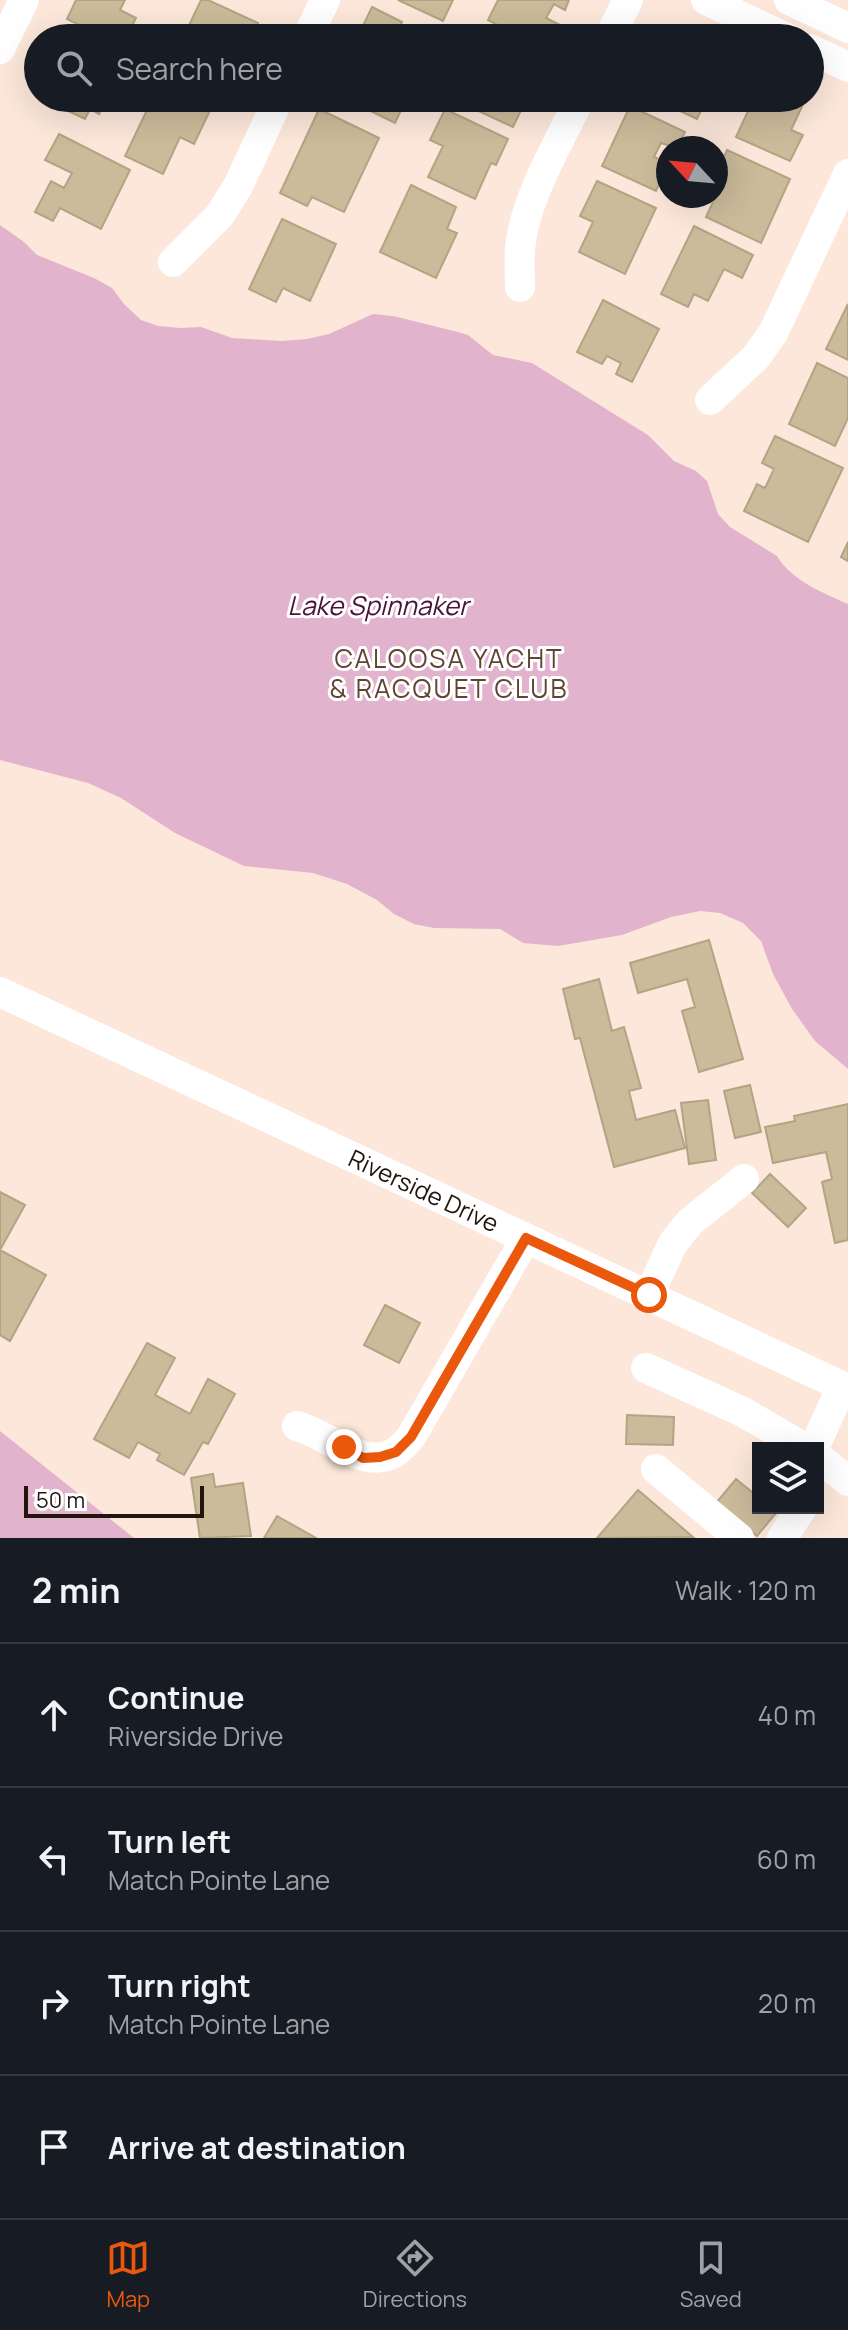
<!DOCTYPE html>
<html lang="en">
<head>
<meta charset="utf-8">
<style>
	:root { --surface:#171b24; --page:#242831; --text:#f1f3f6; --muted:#9ea1a6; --line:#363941; --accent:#ea580c }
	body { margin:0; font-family:Manrope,sans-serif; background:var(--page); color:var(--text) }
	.controls { position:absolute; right:24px; bottom:24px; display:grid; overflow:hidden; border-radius:0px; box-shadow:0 8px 32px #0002 }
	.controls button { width:72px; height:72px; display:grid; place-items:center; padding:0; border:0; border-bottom:2px solid var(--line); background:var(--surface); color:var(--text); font:40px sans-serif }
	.compass { position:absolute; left:656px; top:136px; width:72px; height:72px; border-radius:50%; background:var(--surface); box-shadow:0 8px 32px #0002; rotate:296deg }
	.scale { position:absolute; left:24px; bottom:20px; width:180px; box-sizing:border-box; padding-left:8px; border:4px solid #21150e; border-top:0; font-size:22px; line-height:28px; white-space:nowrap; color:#21150e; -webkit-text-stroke:6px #fff; paint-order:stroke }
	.stop { position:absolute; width:24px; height:24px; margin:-18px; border:6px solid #ea580c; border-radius:50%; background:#fff }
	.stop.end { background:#ea580c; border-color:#fff; box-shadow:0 2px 8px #0008 }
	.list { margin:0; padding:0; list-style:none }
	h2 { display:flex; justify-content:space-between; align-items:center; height:104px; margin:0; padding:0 32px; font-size:34px }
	h2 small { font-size:26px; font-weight:400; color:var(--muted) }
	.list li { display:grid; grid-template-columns:52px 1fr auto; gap:24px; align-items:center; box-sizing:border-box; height:144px; padding:0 32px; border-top:2px solid var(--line) }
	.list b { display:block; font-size:30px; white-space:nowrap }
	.list p { margin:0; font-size:26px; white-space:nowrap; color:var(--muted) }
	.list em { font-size:26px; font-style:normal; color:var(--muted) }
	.icon { flex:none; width:44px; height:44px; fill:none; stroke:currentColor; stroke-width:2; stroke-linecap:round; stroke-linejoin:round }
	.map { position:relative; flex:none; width:848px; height:1538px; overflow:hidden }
	.search { position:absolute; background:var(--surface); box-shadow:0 8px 32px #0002; left:24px; right:24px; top:24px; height:88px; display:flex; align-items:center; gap:20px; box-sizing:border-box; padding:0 28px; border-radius:44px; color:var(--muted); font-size:30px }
	.sheet { height:680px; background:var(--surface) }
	nav { display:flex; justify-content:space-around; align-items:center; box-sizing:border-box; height:112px; border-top:2px solid var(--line); background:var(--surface); font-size:22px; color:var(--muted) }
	nav a { display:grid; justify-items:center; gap:4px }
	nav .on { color:var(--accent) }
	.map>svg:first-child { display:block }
	.water { fill:#e2b3cd }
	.building { fill:#cabb9a; stroke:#b3a483; stroke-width:2 }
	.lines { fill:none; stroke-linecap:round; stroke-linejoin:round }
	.minor { stroke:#fff; stroke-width:30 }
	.route { stroke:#ea580c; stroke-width:10 }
	.labels { text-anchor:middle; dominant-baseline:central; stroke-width:6; stroke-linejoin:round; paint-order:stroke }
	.street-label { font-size:24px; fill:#21150e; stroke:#fff }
	.water-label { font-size:26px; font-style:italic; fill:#491336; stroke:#fff }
	.neighbourhood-label { font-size:26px; letter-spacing:2px; fill:#604332; stroke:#fff }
</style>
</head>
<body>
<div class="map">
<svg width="848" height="1538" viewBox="0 0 848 1538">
	<rect width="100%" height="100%" fill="#fce7da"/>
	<path class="water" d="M 0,225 L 24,242 L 37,255 L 94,278 L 112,288 L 124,304 L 141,320 L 158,326 L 181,328 L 201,327 L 232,338 L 281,341 L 307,339 L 329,334 L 373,314 L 393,316 L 458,332 L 468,335 L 493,355 L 532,363 L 648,435 L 674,461 L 696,471 L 707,481 L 718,514 L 730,527 L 777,556 C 791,580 823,593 848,604 L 848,1069 L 815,1041 L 792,1009 L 773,974 L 761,941 L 743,923 L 720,913 L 700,911 L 671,917 L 622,935 L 558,946 L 523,943 L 500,929 L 434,928 L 414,924 L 394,914 L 377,900 L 347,884 L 313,873 L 244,866 L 175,833 L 121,798 L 88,783 L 0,760 Z
		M 0,1431 L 134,1538 L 0,1538 Z"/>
	<path class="building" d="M 76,0 L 125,0 L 120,10 L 136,18 L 126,38 L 106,38 L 67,19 Z
		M 201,0 L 208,0 L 258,23 L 251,38 L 183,38 Z
		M 398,0 L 453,0 L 443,21 Z
		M 498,0 L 569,0 L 565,10 L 554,4 L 546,18 L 560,25 L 553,38 L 523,38 L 488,20 Z
		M 372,7 L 402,22 L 396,32 L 408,38 L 357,38 Z
		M 667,28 L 688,38 L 662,38 Z
		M 55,98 L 107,98 L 99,114 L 90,109 L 85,119 L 53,104 Z
		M 148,98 L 216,98 L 194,144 L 180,137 L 163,174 L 125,156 L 148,108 L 144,106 Z
		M 344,98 L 401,98 L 406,100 L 395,123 Z
		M 451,98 L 527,98 L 513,127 Z
		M 652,98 L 707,98 L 697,119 Z
		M 754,98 L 806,98 L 791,130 L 803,135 L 790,161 L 736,137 Z
		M 630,106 L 685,132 L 677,148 L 661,143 L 654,157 L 668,163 L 668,165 L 656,191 L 602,166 Z
		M 319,109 L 379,138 L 344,212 L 312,197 L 307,206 L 280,193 Z
		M 445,109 L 508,139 L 496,165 L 491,163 L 475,199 L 428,177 L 443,146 L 430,140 Z
		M 59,134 L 130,170 L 101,229 L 60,208 L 53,221 L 35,212 L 51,181 L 64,188 L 72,173 L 45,160 Z
		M 727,150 L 790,179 L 761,243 L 706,217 L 720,187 L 716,185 L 716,175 Z
		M 597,181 L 656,208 L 625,274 L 579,252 L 593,222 L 580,216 Z
		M 411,185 L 456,207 L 447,229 L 457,233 L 436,278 L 380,252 Z
		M 282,219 L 336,244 L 310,301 L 283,288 L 276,302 L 249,289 Z
		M 694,226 L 753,255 L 742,278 L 724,269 L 708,301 L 694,294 L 688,307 L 661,294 Z
		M 603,300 L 659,329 L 632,382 L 616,374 L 621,363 L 607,356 L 602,364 L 577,352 Z
		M 848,304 L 848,360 L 826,349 Z
		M 817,363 L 848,378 L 848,418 L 835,446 L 789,424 Z
		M 775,436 L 843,468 L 808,542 L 744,511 L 757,484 L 765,488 L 774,469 L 762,463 Z
		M 848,542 L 848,561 L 841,557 Z
		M 709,940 L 743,1059 L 699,1072 L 682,1011 L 695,1007 L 687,979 L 638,993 L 630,963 Z
		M 599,979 L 612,1031 L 624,1027 L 641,1088 L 629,1091 L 636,1120 L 675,1110 L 685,1148 L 614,1167 L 580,1038 L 575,1039 L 563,989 Z
		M 750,1085 L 761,1132 L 735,1138 L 724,1091 Z
		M 708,1100 L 716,1160 L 689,1164 L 681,1103 Z
		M 848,1104 L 848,1240 L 835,1243 L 822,1182 L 832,1179 L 826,1152 L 773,1163 L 765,1127 L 795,1121 L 794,1116 Z
		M 770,1174 L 806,1208 L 788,1227 L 752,1193 Z
		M 0,1192 L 25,1205 L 0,1250 L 46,1275 L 10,1341 L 0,1335 Z
		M 385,1305 L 420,1323 L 399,1363 L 364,1345 Z
		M 147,1343 L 175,1358 L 155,1395 L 190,1414 L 208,1379 L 235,1394 L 208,1444 L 203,1442 L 184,1475 L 157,1460 L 160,1454 L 138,1442 L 129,1458 L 94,1439 Z
		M 627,1415 L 674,1417 L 673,1445 L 626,1444 Z
		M 213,1474 L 215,1487 L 243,1483 L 251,1536 L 200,1538 L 191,1478 Z
		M 736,1479 L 758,1497 L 758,1508 L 771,1508 L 776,1513 L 757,1536 L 717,1502 Z
		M 638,1490 L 693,1537 L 597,1538 Z
		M 277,1516 L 316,1538 L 264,1538 Z"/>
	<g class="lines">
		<path class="minor" d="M 706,0 L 787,38
			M 789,0 L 848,28
			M 307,38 L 325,0
			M 609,38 L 628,0
			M 0,49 L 24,0
			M 810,49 L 848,67
			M 173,262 L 220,215 L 238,186 L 279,98
			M 520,287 C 520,275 519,262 520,249 C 524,199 559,143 580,98
			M 710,400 L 756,357 L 773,333 L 848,174
			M 0,992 L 848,1389
			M 649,1295 L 673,1243 L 690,1222 L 744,1179
			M 646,1368 L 743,1412 L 805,1448
			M 297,1426 C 328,1434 366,1473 397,1451 C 402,1447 407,1442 411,1437 L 526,1238
			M 814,1448 L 842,1386
			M 818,1457 L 848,1481
			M 656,1469 L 739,1538
			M 782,1538 L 802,1508"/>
	</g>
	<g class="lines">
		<path class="route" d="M 344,1447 L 363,1458 L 380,1457 L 396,1452 L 411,1437 L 526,1238 L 649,1295"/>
	</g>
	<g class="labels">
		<g class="street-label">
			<text transform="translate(424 1190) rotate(25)">Riverside Drive</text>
		</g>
		<g class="water-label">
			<text x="378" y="605">Lake Spinnaker</text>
		</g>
		<g class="neighbourhood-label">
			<text x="449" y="658">CALOOSA YACHT<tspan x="449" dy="30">&amp; RACQUET CLUB</tspan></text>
		</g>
	</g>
</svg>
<div class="controls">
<button><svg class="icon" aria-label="layers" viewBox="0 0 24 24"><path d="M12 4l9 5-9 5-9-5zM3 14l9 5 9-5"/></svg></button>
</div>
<svg class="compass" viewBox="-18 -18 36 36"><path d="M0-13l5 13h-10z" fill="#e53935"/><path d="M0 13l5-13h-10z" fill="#9ea1a6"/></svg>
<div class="scale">50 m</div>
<div class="stop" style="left:649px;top:1295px"></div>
<div class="stop end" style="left:344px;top:1447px"></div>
<div class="search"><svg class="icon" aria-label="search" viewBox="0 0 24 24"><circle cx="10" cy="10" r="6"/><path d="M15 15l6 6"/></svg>Search here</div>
</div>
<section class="sheet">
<h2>2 min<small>Walk · 120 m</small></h2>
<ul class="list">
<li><svg class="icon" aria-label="ahead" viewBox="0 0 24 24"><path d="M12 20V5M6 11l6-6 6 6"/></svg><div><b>Continue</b><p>Riverside Drive</p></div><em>40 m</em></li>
<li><svg class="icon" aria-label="left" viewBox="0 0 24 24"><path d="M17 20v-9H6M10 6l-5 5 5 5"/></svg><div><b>Turn left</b><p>Match Pointe Lane</p></div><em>60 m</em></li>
<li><svg class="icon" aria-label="right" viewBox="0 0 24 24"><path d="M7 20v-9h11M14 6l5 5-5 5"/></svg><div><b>Turn right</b><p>Match Pointe Lane</p></div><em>20 m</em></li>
<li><svg class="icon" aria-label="arrive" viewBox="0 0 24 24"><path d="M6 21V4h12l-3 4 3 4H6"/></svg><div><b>Arrive at destination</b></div></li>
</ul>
</section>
<nav>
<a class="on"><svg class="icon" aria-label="map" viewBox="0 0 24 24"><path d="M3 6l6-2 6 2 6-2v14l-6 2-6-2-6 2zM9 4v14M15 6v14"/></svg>Map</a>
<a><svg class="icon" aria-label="directions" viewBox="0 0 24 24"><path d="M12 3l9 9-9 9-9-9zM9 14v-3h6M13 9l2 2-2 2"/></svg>Directions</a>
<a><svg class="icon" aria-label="saved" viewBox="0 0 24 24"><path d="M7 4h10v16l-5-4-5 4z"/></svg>Saved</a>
</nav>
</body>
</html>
